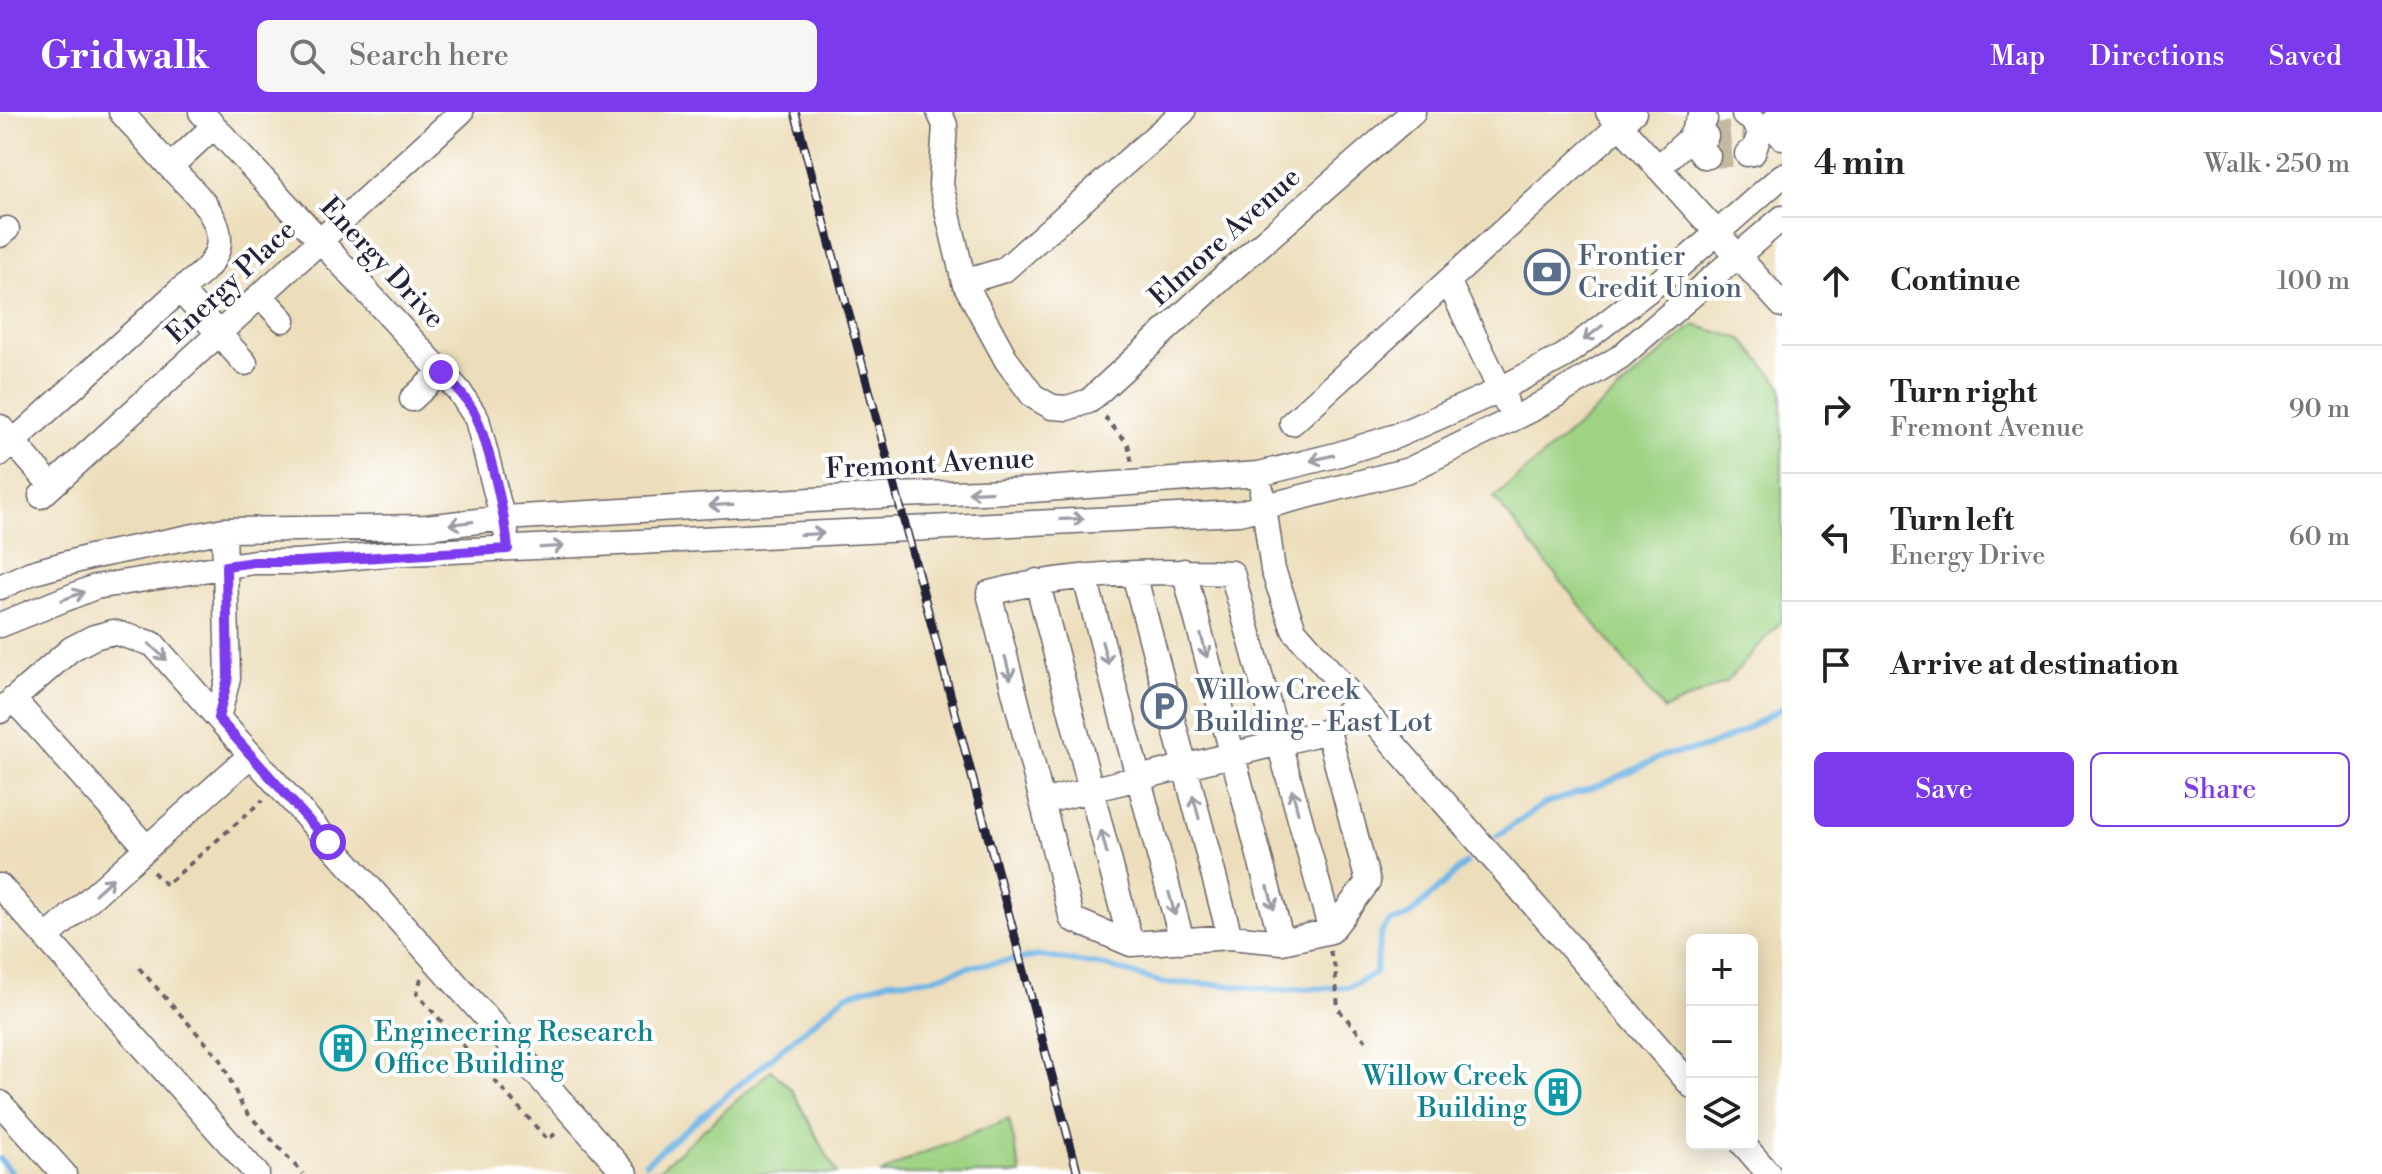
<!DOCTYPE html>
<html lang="en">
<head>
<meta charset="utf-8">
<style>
	:root { --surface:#fff; --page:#f6f6f6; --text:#222; --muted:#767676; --line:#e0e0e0; --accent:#7c3aed }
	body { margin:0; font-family:"Libre Bodoni",serif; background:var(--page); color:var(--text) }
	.controls { position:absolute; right:24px; bottom:24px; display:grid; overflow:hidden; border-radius:12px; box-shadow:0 4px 20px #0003 }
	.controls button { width:72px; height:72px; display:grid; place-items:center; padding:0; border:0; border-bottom:2px solid var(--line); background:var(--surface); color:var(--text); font:40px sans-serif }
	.stop { position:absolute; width:24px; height:24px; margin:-18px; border:6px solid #7c3aed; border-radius:50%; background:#fff }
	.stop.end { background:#7c3aed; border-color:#fff; box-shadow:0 2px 8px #0008 }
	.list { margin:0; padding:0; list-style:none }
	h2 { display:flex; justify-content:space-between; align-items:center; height:104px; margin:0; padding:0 32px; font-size:34px }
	h2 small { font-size:26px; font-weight:400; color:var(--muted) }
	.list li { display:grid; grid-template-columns:52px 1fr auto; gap:24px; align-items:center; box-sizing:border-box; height:128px; padding:0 32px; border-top:2px solid var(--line) }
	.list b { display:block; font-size:30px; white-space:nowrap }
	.list p { margin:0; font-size:26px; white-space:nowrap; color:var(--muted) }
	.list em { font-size:26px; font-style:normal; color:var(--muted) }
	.actions { display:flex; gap:16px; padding:24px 32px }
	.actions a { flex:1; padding:18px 0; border:2px solid var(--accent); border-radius:12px; text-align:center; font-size:28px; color:var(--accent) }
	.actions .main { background:var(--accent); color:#fff }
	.icon { flex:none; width:44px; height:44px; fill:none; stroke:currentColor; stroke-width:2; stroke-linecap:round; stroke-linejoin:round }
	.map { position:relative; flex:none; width:1782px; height:1062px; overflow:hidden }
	header { display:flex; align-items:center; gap:48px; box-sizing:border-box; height:112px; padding:0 40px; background:var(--accent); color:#fff }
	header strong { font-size:38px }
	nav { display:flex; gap:44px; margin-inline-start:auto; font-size:28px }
	.search { width:560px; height:72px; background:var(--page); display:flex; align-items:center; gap:20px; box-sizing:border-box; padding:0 28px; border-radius:12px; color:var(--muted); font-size:30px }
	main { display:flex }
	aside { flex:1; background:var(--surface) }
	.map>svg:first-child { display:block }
	.green { fill:#9fd384; stroke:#607a60; stroke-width:2 }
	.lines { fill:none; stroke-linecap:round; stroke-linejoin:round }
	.stream { stroke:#70b5e6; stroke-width:6 }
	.minor-tunnel { stroke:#c4b8a1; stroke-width:24; stroke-dasharray:24 12; stroke-linecap:butt }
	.minor-casing { stroke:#696468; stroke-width:27 }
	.path { stroke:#696468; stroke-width:4; stroke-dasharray:6 6; stroke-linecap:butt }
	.minor { stroke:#fff; stroke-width:24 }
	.rail-casing { stroke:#22223b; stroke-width:9 }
	.rail { stroke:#fff; stroke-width:6; stroke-dasharray:18; stroke-linecap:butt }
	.oneway { stroke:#9c9ca7 }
	.route { stroke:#7c3aed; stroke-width:10 }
	.labels { text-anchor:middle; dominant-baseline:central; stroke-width:8; stroke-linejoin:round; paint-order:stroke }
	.street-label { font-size:28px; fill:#22223b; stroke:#fff }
	.service-label { font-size:28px; fill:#4e5e75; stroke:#fff; text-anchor:start }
	.culture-label { font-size:28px; fill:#0d838f; stroke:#fff; text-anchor:start }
</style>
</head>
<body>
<header>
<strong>Gridwalk</strong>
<div class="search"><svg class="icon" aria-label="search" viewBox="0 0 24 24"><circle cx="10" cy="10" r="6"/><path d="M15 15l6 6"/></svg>Search here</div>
<nav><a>Map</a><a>Directions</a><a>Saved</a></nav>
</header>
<main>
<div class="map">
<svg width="1782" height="1062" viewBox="0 0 1782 1062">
	<rect width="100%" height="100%" fill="#fff"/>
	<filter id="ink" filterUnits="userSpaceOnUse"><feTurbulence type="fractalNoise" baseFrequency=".0125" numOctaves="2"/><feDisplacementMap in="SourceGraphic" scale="16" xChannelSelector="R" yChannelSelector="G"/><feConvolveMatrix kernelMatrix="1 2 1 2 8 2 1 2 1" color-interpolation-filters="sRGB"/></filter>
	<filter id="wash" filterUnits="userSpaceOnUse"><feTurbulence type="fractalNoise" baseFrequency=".006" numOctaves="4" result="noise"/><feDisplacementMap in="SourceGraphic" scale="32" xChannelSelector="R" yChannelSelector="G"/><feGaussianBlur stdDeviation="1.8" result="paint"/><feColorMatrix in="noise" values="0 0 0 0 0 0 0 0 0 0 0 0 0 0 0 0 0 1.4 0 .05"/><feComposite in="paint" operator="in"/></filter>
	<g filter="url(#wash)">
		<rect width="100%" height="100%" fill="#eddebb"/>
		<path class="green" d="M 1694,213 L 1742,227 L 1782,274 L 1782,508 L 1727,570 L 1664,598 L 1494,386 Z
			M 771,958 L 792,978 L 837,1062 L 658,1062 L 656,1060 Z
			M 1009,1007 L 1021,1062 L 880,1062 L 915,1044 Z"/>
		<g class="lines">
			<path class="stream" d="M 1497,724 L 1544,692 L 1601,673 L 1665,643 L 1704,636 L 1735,623 L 1782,596
				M 0,1047 L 13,1062
				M 646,1051 L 846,883 L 889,869 L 930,867 L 968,855 L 1040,844 L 1106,854 L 1163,871 L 1214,872 L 1273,878 L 1348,875 L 1375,862 L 1381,821 L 1389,810 L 1409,804 L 1466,751"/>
		</g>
	</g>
	<g filter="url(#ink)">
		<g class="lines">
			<path class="minor-tunnel" d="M 1706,24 L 1745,20
				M 1708,44 L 1747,42"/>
			<g class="minor-casing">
				<path id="minor" d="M 121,0 L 170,55
					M 201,0 L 459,279 L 477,307 L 506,420
					M 939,0 L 945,13 L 941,73 L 964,170 L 1007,249 L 1033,284 L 1052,295 L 1067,296 L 1089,289 L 1228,161 L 1413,0
					M 1608,0 L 1782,193
					M 1782,0 L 1771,12 L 1782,25
					M 1744,3 L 1747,3 L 1761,18 L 1753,41 L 1747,42
					M 1705,7 L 1699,7 L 1690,26 L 1704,44 L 1708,44
					M 214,14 L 170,55 C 196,82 243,120 204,159 C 197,166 188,172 180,178 L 245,251
					M 1658,56 L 1690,26 L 1706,24
					M 0,123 L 7,117
					M 1448,169 L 1506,290
					M 964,170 L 1004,158 L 1183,0
					M 260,183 L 283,208
					M 412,287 L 441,260
					M 1292,311 L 1634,0
					M 0,315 L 52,374
					M 0,342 L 180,178
					M 1262,380 L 1273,458 L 1294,518 L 1692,974
					M 41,384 L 461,0
					M 224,418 L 228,566 L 218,606 L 626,1062
					M 1184,459 L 1282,830
					M 1134,462 L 1230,825
					M 1085,466 L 1182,829
					M 1037,469 L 1131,832
					M 0,475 L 31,461 L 90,445 L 224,418 L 426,415 L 504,406 L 897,383 L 1031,378 L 1259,362 L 1336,343 L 1396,324 L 1489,283 L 1564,244 L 1678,155 L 1782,64
					M 0,513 L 95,475 L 254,450 L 297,450 L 388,442 L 1239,401 L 1409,358 L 1531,298 L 1620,245 L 1782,106
					M 13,587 L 147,736
					M 0,599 L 71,537 L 94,525 L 113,520 L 153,532 L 218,606
					M 1328,619 L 1368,770 L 1331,819 L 1282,830 L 1230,825 L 1131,832 L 1072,807 L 989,481 C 1067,461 1151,458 1232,461 L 1331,819
					M 1042,690 L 1328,619 L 1356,590
					M 0,774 L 257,1062
					M 46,826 L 251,643
					M 0,991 L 64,1062
					M 1743,1032 L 1769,1062"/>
			</g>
			<path class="path" d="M 1108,305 L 1106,307 L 1128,332 L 1132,352
				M 153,760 L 166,773 L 263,688
				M 1330,839 L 1335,856 L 1338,897 L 1366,929
				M 139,856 L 221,948 L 243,996 L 303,1062
				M 421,866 L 417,882 L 548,1028 L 559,1018"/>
			<use href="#minor" class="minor"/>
			<g class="rail-casing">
				<path id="rail" d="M 795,0 L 1078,1062"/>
			</g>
			<use href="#rail" class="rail"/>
		</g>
		<defs><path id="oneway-shaft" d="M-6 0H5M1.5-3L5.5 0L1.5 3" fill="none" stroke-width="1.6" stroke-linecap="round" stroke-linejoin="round" transform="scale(2)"/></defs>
		<g class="oneway">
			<use href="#oneway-shaft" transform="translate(1593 221) rotate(142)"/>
			<use href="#oneway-shaft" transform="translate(1322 346) rotate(166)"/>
			<use href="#oneway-shaft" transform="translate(980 380) rotate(178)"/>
			<use href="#oneway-shaft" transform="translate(721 393) rotate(177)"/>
			<use href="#oneway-shaft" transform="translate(1072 407) rotate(-2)"/>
			<use href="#oneway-shaft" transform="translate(461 411) rotate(173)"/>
			<use href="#oneway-shaft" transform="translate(812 422) rotate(-3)"/>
			<use href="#oneway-shaft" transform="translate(552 435) rotate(-3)"/>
			<use href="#oneway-shaft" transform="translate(73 484) rotate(-21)"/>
			<use href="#oneway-shaft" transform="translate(1204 534) rotate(75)"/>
			<use href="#oneway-shaft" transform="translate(158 540) rotate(43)"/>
			<use href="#oneway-shaft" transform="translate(1105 541) rotate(75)"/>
			<use href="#oneway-shaft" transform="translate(1008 556) rotate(76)"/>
			<use href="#oneway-shaft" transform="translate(1295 689) rotate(-105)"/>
			<use href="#oneway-shaft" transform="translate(1196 695) rotate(-105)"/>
			<use href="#oneway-shaft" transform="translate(1104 730) rotate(-104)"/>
			<use href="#oneway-shaft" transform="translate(104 774) rotate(-42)"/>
			<use href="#oneway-shaft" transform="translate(1271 786) rotate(75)"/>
			<use href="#oneway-shaft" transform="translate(1172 792) rotate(75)"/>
		</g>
	</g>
	<g class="lines" filter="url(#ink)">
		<path class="route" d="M 328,730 L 218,606 L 228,566 L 226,454 L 254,450 L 297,450 L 508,437 C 504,398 492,346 478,309 C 471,290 455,274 441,260"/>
	</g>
	<defs>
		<g id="bank-ring" transform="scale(2.3)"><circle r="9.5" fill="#fff" stroke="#5c6f8a" stroke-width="1.5"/><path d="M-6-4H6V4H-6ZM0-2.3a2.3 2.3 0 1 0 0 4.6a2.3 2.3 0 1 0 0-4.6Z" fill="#5c6f8a"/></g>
		<g id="parking-ring" transform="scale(2.3)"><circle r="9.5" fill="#fff" stroke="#5c6f8a" stroke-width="1.5"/><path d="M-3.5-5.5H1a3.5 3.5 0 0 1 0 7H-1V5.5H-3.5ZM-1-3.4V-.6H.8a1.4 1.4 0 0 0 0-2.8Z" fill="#5c6f8a"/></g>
		<g id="building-ring" transform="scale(2.3)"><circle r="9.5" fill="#fff" stroke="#0f9aa8" stroke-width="1.5"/><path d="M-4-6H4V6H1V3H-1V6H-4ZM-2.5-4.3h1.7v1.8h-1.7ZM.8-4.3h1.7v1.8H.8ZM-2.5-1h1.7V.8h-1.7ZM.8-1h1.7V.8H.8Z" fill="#0f9aa8"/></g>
	</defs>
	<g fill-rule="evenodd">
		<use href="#bank-ring" x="1547" y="160"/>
		<use href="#parking-ring" x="1164" y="594"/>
		<use href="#building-ring" x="343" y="936"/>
		<use href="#building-ring" x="1558" y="980"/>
	</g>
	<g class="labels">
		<g class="street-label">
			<text transform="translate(1225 125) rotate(-42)">Elmore Avenue</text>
			<text transform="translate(382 151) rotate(47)">Energy Drive</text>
			<text transform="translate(231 170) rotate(-43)">Energy Place</text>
			<text transform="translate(930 352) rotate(-3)">Fremont Avenue</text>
		</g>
		<g class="service-label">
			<text x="1578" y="144">Frontier<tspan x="1578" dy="32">Credit Union</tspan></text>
			<text x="1195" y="578">Willow Creek<tspan x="1195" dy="32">Building - East Lot</tspan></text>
		</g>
		<g class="culture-label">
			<text x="374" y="920">Engineering Research<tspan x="374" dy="32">Office Building</tspan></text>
			<text x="1527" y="964" text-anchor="end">Willow Creek<tspan x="1527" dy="32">Building</tspan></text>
		</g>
	</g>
</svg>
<div class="controls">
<button>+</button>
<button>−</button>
<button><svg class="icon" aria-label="layers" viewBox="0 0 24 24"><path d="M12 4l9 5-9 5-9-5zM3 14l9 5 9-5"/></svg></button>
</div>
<div class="stop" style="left:328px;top:730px"></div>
<div class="stop end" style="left:441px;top:260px"></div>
</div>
<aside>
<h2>4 min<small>Walk · 250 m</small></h2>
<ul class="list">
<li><svg class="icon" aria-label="ahead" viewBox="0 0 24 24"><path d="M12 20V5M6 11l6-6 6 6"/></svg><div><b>Continue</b></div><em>100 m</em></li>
<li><svg class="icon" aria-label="right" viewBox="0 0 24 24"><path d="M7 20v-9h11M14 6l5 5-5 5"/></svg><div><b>Turn right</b><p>Fremont Avenue</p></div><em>90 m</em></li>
<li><svg class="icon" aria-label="left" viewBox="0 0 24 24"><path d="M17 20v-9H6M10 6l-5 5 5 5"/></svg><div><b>Turn left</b><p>Energy Drive</p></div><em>60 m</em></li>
<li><svg class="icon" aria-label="arrive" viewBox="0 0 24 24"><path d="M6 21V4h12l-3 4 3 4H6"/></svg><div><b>Arrive at destination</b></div></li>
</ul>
<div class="actions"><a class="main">Save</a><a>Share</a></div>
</aside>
</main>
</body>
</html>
